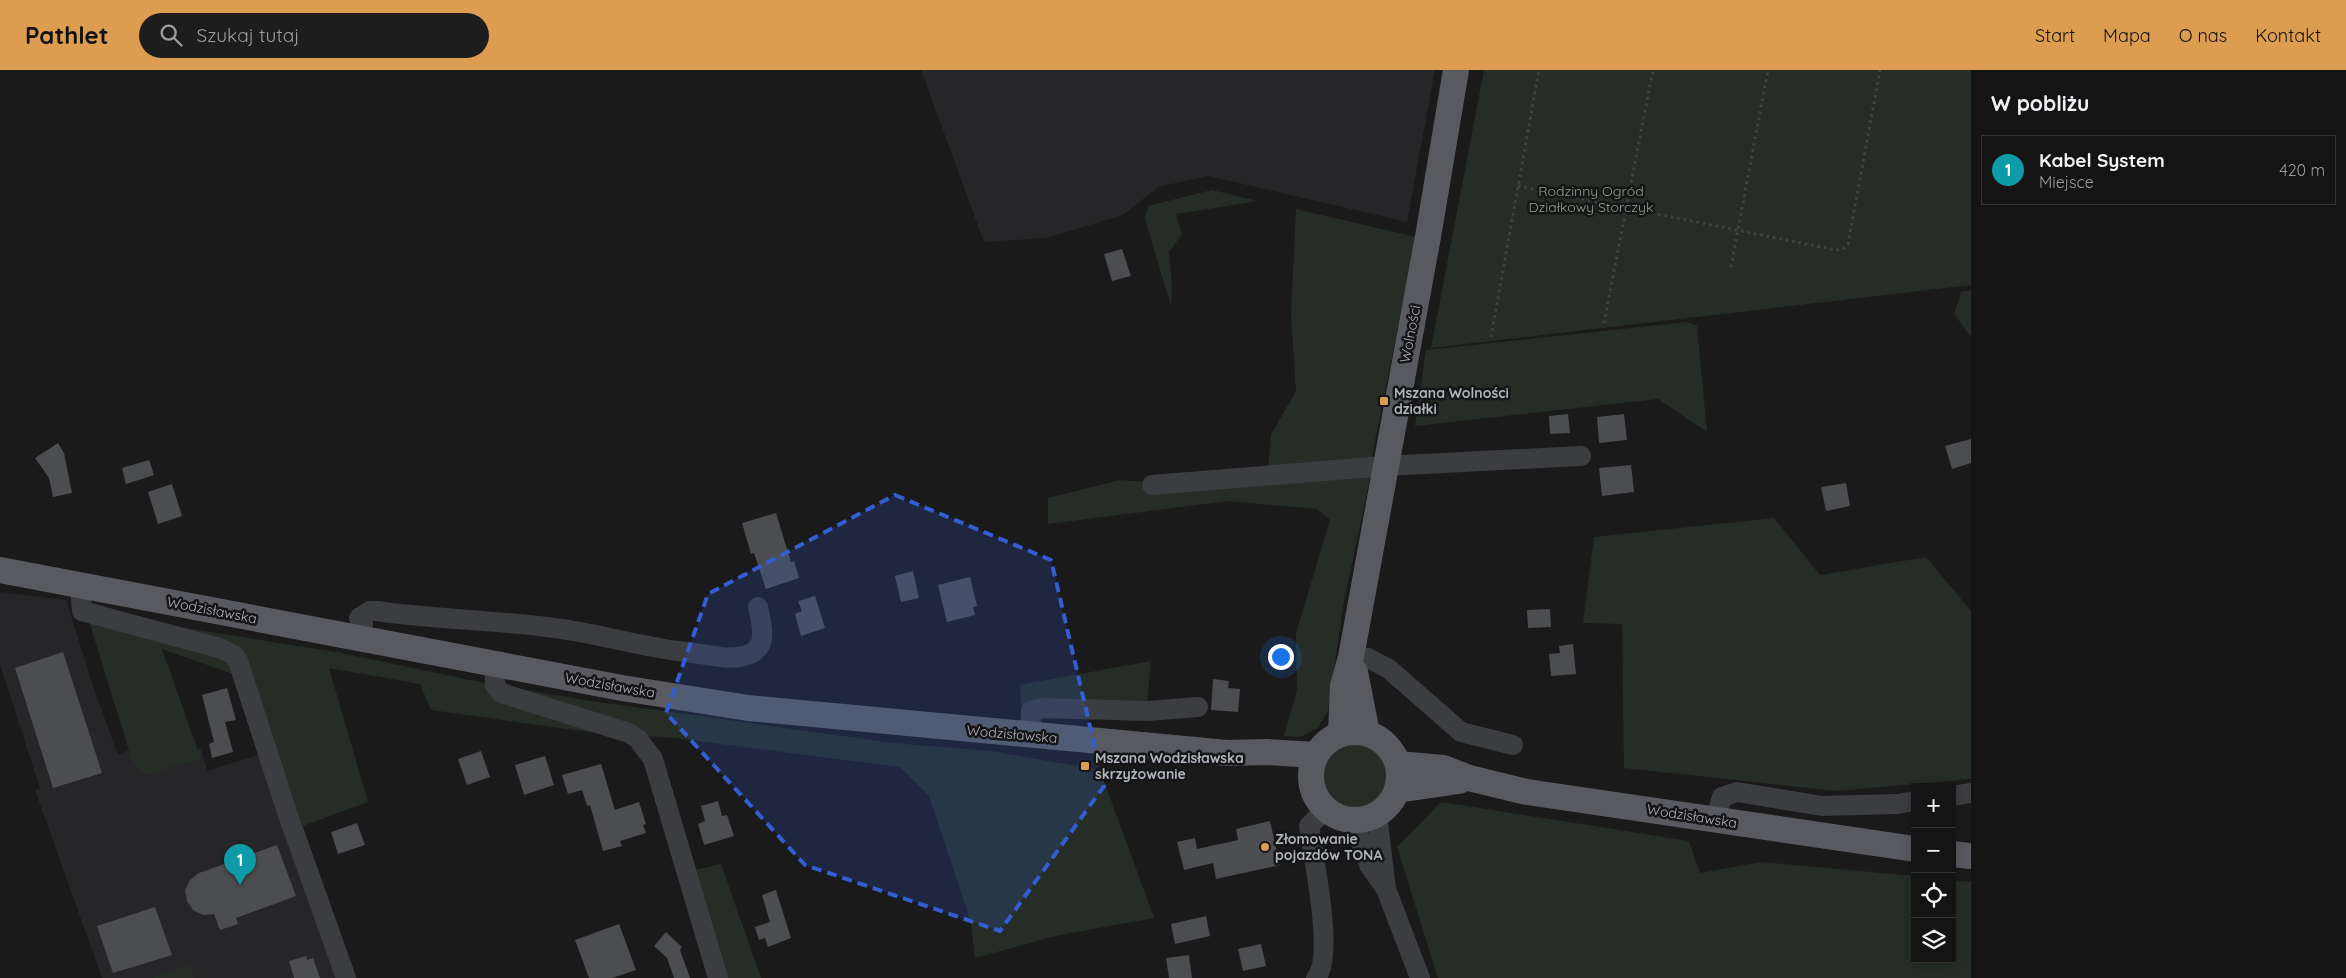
<!DOCTYPE html>
<html lang="pl">
<head>
<meta charset="utf-8">
<style>
	:root { --surface:#141414; --page:#1d1d1d; --text:#f1f3f6; --muted:#9d9ea0; --line:#333334; --accent:#dd9d51 }
	body { margin:0; font-family:Quicksand,sans-serif; background:var(--page); color:var(--text) }
	.controls { position:absolute; right:15px; bottom:15px; display:grid; overflow:hidden; border-radius:0px; box-shadow:0 2px 12px #0003 }
	.controls button { width:45px; height:45px; display:grid; place-items:center; padding:0; border:0; border-bottom:1px solid var(--line); background:var(--surface); color:var(--text); font:25px sans-serif }
	.you { position:absolute; left:1280px; top:586px; width:18px; height:18px; margin:-12px; border:4px solid #fff; border-radius:50%; background:#1a73e8; box-shadow:0 0 0 8px #1a73e833 }
	.badge { display:grid; place-items:center; width:32px; height:32px; border-radius:50%; background:var(--accent); color:#fff; font-size:16px; font-weight:700 }
	.pin { position:absolute; translate:-50% -41px; filter:drop-shadow(0 1px 2px #0008) }
	.pin::after { content:''; position:absolute; top:26px; width:18px; height:15px; background:inherit; clip-path:polygon(0 0,100% 0,50% 100%) }
	.list { margin:0; padding:0; list-style:none }
	h2 { display:flex; justify-content:space-between; align-items:center; height:65px; margin:0; padding:0 20px; font-size:21px }
	h2 small { font-size:16px; font-weight:400; color:var(--muted) }
	.list li { display:grid; grid-template-columns:32px 1fr auto; gap:15px; align-items:center; box-sizing:border-box; height:70px; margin:0 10px 10px; padding:0 10px; border:1px solid var(--line); border-radius:0px }
	.list b { display:block; font-size:19px; white-space:nowrap }
	.list p { margin:0; font-size:16px; white-space:nowrap; color:var(--muted) }
	.list em { font-size:16px; font-style:normal; color:var(--muted) }
	.icon { flex:none; width:28px; height:28px; fill:none; stroke:currentColor; stroke-width:2; stroke-linecap:round; stroke-linejoin:round }
	.map { position:relative; flex:none; width:1971px; height:908px; overflow:hidden }
	header { display:flex; align-items:center; gap:30px; box-sizing:border-box; height:70px; padding:0 25px; background:var(--accent); color:#111 }
	header strong { font-size:24px }
	nav { display:flex; gap:28px; margin-inline-start:auto; font-size:18px }
	.search { width:350px; height:45px; background:var(--page); display:flex; align-items:center; gap:12px; box-sizing:border-box; padding:0 18px; border-radius:28px; color:var(--muted); font-size:19px }
	main { display:flex }
	aside { flex:1; background:var(--surface) }
	.map>svg:first-child { display:block }
	.built { fill:#262628 }
	.green { fill:#262d26 }
	.building { fill:#4c4d50 }
	.lines { fill:none; stroke-linecap:round; stroke-linejoin:round }
	.path { stroke:#414447; stroke-width:3; stroke-dasharray:2.5 4; stroke-linecap:butt }
	.minor { stroke:#3b3d40; stroke-width:20 }
	.major { stroke:#585a5f; stroke-width:26 }
	.marked { fill:#335dd3; fill-opacity:0.2; stroke:#335dd3; stroke-width:4; stroke-dasharray:10 6; stroke-linejoin:round }
	.poi-dot { fill:#dd9d51; stroke:#151517; stroke-width:2 }
	.labels { text-anchor:middle; dominant-baseline:central; stroke-width:5; stroke-linejoin:round; paint-order:stroke }
	.park-label { font-size:14px; fill:#89a287; stroke:#151517 }
	.street-label { font-size:14px; fill:#aeb3b9; stroke:#151517 }
	.poi-label { font-size:14px; font-weight:bold; fill:#aeb3b9; stroke:#151517; text-anchor:start }
</style>
</head>
<body>
<header>
<strong>Pathlet</strong>
<div class="search"><svg class="icon" aria-label="search" viewBox="0 0 24 24"><circle cx="10" cy="10" r="6"/><path d="M15 15l6 6"/></svg>Szukaj tutaj</div>
<nav><a>Start</a><a>Mapa</a><a>O nas</a><a>Kontakt</a></nav>
</header>
<main>
<div class="map">
<svg width="1971" height="908" viewBox="0 0 1971 908">
	<rect width="100%" height="100%" fill="#1a1a1b"/>
	<path class="built" d="M 921,0 L 1435,0 L 1407,152 L 1208,106 L 1158,117 L 1123,145 L 1046,168 L 984,172 Z
		M 0,522 L 66,530 L 93,616 L 118,685 L 133,678 L 144,700 L 201,678 L 207,701 L 264,683 L 342,908 L 102,908 L 35,720 L 40,718 L 0,595 Z"/>
	<path class="green" d="M 1484,0 L 1971,0 L 1971,215 L 1431,278 Z
		M 1212,120 L 1258,131 L 1176,144 L 1182,164 L 1169,182 L 1172,216 L 1171,236 L 1145,149 L 1148,136 Z
		M 1296,139 L 1416,167 L 1371,391 L 1268,400 L 1271,365 L 1296,321 L 1291,246 Z
		M 1971,220 L 1971,267 L 1954,244 L 1961,222 Z
		M 1686,252 L 1697,256 L 1707,362 L 1658,329 L 1415,356 L 1426,280 Z
		M 1371,404 L 1344,531 L 1328,640 L 1318,658 L 1300,667 L 1284,666 L 1297,620 L 1296,563 L 1330,450 L 1317,439 L 1229,431 L 1048,454 L 1048,428 L 1120,410 L 1145,412 Z
		M 1774,448 L 1820,505 L 1926,487 L 1971,541 L 1971,709 L 1837,721 L 1624,698 L 1622,554 L 1583,553 L 1594,467 Z
		M 89,551 L 150,552 L 341,583 L 485,613 L 591,631 L 893,673 L 990,681 L 1100,700 L 1154,848 L 1055,866 L 975,888 L 971,853 L 929,726 L 900,697 L 666,667 L 610,665 L 431,640 L 420,614 L 329,598 L 368,732 L 303,756 L 250,610 L 162,579 L 201,689 L 144,705 L 132,690 Z
		M 1151,591 L 1147,633 L 1043,628 L 1021,636 L 1020,615 Z
		M1324 706a32 32 0 1 1 64 0a32 32 0 1 1-64 0Z
		M 1441,732 L 1689,771 L 1700,803 L 1761,792 L 1915,806 L 1915,889 L 1952,889 L 1952,810 L 1971,812 L 1971,908 L 1438,908 L 1397,777 Z
		M 721,794 L 761,908 L 723,908 L 690,801 Z
		M 189,894 L 195,908 L 152,908 Z"/>
	<path class="building" d="M 1122,179 L 1131,206 L 1112,211 L 1104,184 Z
		M 1568,344 L 1570,363 L 1550,364 L 1549,346 Z
		M 1624,344 L 1627,370 L 1599,373 L 1597,347 Z
		M 1971,369 L 1971,393 L 1952,399 L 1945,376 Z
		M 58,373 L 64,383 L 72,423 L 53,427 L 49,408 L 35,388 Z
		M 149,390 L 154,405 L 126,414 L 122,398 Z
		M 1631,395 L 1634,422 L 1602,426 L 1599,398 Z
		M 1846,413 L 1850,436 L 1826,441 L 1821,417 Z
		M 172,414 L 182,446 L 158,454 L 148,422 Z
		M 776,443 L 791,492 L 794,491 L 799,508 L 766,519 L 754,483 L 751,484 L 742,453 Z
		M 913,501 L 919,528 L 901,532 L 895,506 Z
		M 970,507 L 977,536 L 973,537 L 975,545 L 947,552 L 938,515 Z
		M 815,526 L 825,558 L 801,566 L 795,544 L 802,541 L 798,531 Z
		M 1550,539 L 1551,557 L 1528,558 L 1527,540 Z
		M 1573,574 L 1576,604 L 1551,606 L 1549,584 L 1560,583 L 1559,576 Z
		M 63,582 L 102,703 L 53,718 L 15,598 Z
		M 1213,609 L 1229,611 L 1228,618 L 1240,619 L 1238,642 L 1211,640 Z
		M 227,618 L 236,650 L 225,652 L 233,682 L 212,688 L 209,674 L 214,672 L 202,625 Z
		M 481,681 L 490,707 L 467,715 L 458,689 Z
		M 545,686 L 554,715 L 524,725 L 515,695 Z
		M 601,694 L 615,740 L 639,732 L 646,754 L 643,755 L 646,763 L 620,771 L 622,776 L 603,781 L 590,735 L 587,736 L 582,720 L 568,724 L 562,705 Z
		M 718,731 L 722,746 L 727,745 L 734,766 L 704,775 L 698,754 L 705,751 L 701,736 Z
		M 1270,751 L 1280,795 L 1216,809 L 1213,793 L 1184,800 L 1177,772 L 1195,768 L 1197,779 L 1238,770 L 1236,759 Z
		M 357,753 L 365,775 L 338,784 L 331,762 Z
		M 277,775 L 296,826 L 236,848 L 238,854 L 220,860 L 214,844 L 203,845 L 193,840 L 187,831 L 185,820 L 190,810 L 199,803 Z
		M 776,820 L 791,868 L 768,877 L 765,868 L 759,870 L 755,857 L 770,852 L 762,825 Z
		M 155,837 L 172,885 L 113,903 L 97,856 Z
		M 1206,846 L 1210,866 L 1175,874 L 1171,854 Z
		M 619,854 L 636,900 L 612,908 L 589,908 L 575,870 Z
		M 666,862 L 682,877 L 680,880 L 690,908 L 674,908 L 667,888 L 654,876 Z
		M 1261,874 L 1266,896 L 1243,901 L 1238,879 Z
		M 1189,885 L 1192,908 L 1169,908 L 1166,888 Z
		M 306,886 L 307,890 L 313,888 L 320,908 L 294,908 L 289,891 Z"/>
	<g class="lines">
		<path class="path" d="M 1518,116 L 1836,180 L 1843,179 L 1848,174 L 1880,0
			M 1731,197 L 1768,0
			M 1604,253 L 1653,0
			M 1491,267 L 1539,0"/>
		<path class="minor" d="M 1152,415 L 1385,396 L 1581,386
			M 83,515 L 81,528 L 82,541 L 219,578 L 234,585 L 238,591 L 287,742 L 346,908
			M 355,567 L 363,554 L 359,548 L 370,541 L 376,541 C 433,549 490,550 547,557 C 594,562 639,577 686,582 C 705,584 731,592 750,584 C 769,576 761,552 758,537
			M 1351,587 L 1368,588 L 1389,599 L 1461,662 L 1513,675
			M 495,593 L 495,615 L 501,623 L 629,663 L 638,669 L 653,689 L 718,908
			M 1030,666 L 1031,641 L 1043,638 L 1147,641 L 1198,637
			M 1952,726 L 1971,723
			M 1377,744 L 1386,819
			M 1353,749 L 1369,795 L 1386,819 L 1420,908
			M 1715,750 L 1722,727 L 1737,722 L 1822,736 L 1897,734 L 1915,731
			M 1316,908 C 1335,887 1313,787 1309,756 L 1326,739"/>
		<path class="major" d="M 0,500 L 622,618 L 748,638 L 1227,683 L 1267,682 L 1316,685
			M 1355,602 L 1367,663
			M1311 706a44 44 0 1 1 88 0a44 44 0 1 1-88 0Z
			M 1341,664 L 1343,616 L 1351,587 L 1429,161 L 1456,0
			M 1398,694 L 1443,698 L 1469,708 L 1527,722 L 1915,779
			M 1397,720 L 1459,711
			M 1952,784 L 1971,786"/>
	</g>
	<path class="marked" d="M 895,425 L 1051,490 L 1104,716 L 1000,861 L 805,795 L 666,643 L 708,524 Z"/>
	<g class="poi-dot">
		<rect x="1379" y="326" width="10" height="10" rx="2.5"/>
		<rect x="1080" y="691" width="10" height="10" rx="2.5"/>
		<circle cx="1265" cy="777" r="5"/>
	</g>
	<g class="labels">
		<g class="park-label">
			<text x="1591" y="121">Rodzinny Ogród<tspan x="1591" dy="16">Działkowy Storczyk</tspan></text>
		</g>
		<g class="street-label">
			<text transform="translate(1410 264) rotate(-79)">Wolności</text>
			<text transform="translate(212 540) rotate(11)">Wodzisławska</text>
			<text transform="translate(610 615) rotate(10)">Wodzisławska</text>
			<text transform="translate(1012 664) rotate(5)">Wodzisławska</text>
			<text transform="translate(1692 746) rotate(9)">Wodzisławska</text>
		</g>
		<g class="poi-label">
			<text x="1394" y="323">Mszana Wolności<tspan x="1394" dy="16">działki</tspan></text>
			<text x="1095" y="688">Mszana Wodzisławska<tspan x="1095" dy="16">skrzyżowanie</tspan></text>
			<text x="1275" y="769">Złomowanie<tspan x="1275" dy="16">pojazdów TONA</tspan></text>
		</g>
	</g>
</svg>
<div class="controls">
<button>+</button>
<button>−</button>
<button><svg class="icon" aria-label="locate" viewBox="0 0 24 24"><circle cx="12" cy="12" r="6"/><path d="M12 2v4M12 18v4M2 12h4M18 12h4"/></svg></button>
<button><svg class="icon" aria-label="layers" viewBox="0 0 24 24"><path d="M12 4l9 5-9 5-9-5zM3 14l9 5 9-5"/></svg></button>
</div>
<div class="you"></div>
<div class="pin badge" style="left:240px;top:815px;background:#0f9aa8">1</div>
</div>
<aside>
<h2>W pobliżu<small></small></h2>
<ul class="list">
<li><span class="badge" style="background:#0f9aa8">1</span><div><b>Kabel System</b><p>Miejsce</p></div><em>420 m</em></li>
</ul>
</aside>
</main>
</body>
</html>
